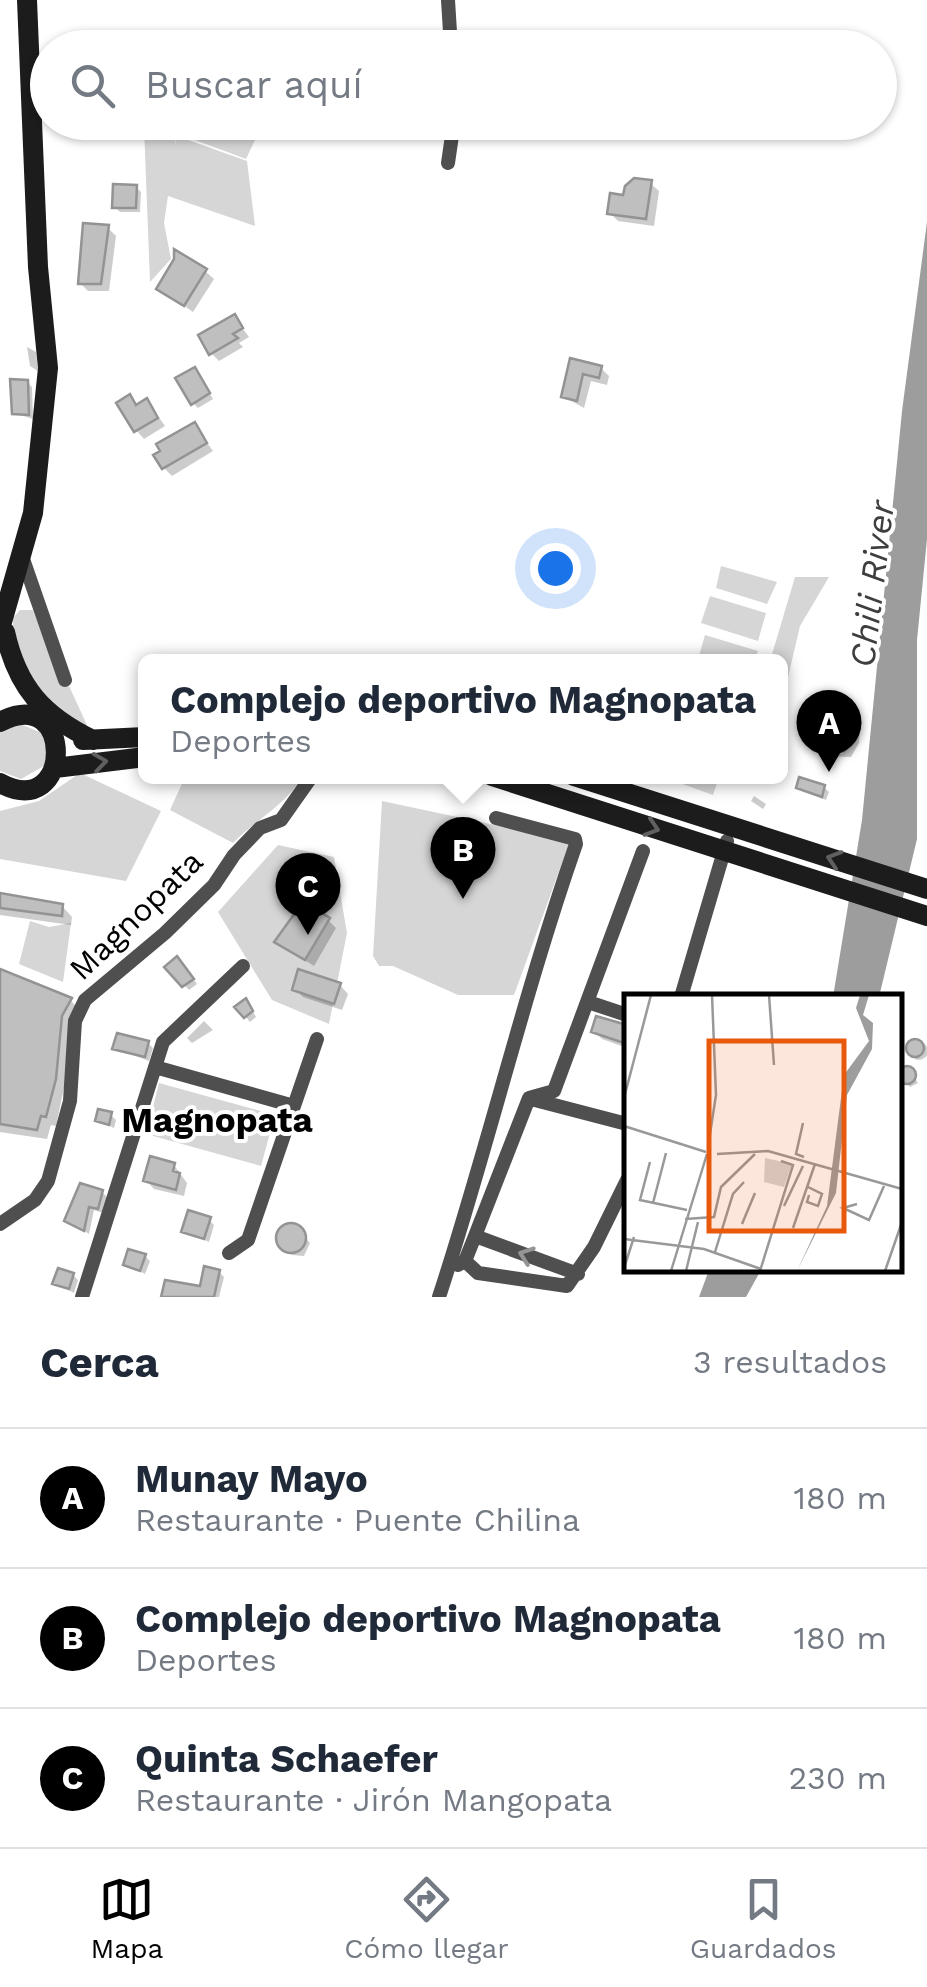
<!DOCTYPE html>
<html lang="es">
<head>
<meta charset="utf-8">
<style>
	:root { --surface:#fff; --page:#f2f2f3; --text:#1f2937; --muted:#747a83; --line:#e0e1e3; --accent:#000 }
	body { margin:0; font-family:"Work Sans",sans-serif; background:var(--page); color:var(--text) }
	.you { position:absolute; left:555px; top:568px; width:35px; height:35px; margin:-25px; border:8px solid #fff; border-radius:50%; background:#1a73e8; box-shadow:0 0 0 15px #1a73e833 }
	.badge { display:grid; place-items:center; width:65px; height:65px; border-radius:50%; background:var(--accent); color:#fff; font-size:32px; font-weight:700 }
	.pin { position:absolute; translate:-50% -82px; filter:drop-shadow(0 2px 5px #0008) }
	.pin::after { content:''; position:absolute; top:52px; width:35px; height:30px; background:inherit; clip-path:polygon(0 0,100% 0,50% 100%) }
	.popup { position:absolute; left:138px; top:654px; width:650px; height:130px; box-sizing:border-box; display:grid; place-content:center; border-radius:15px; background:var(--surface); filter:drop-shadow(0 2px 8px #0005); font-size:32px; white-space:nowrap; color:var(--muted) }
	.popup b { font-size:38px; color:var(--text) }
	.popup::after { content:''; position:absolute; left:50%; top:100%; margin-left:-20px; border:20px solid transparent; border-top-color:var(--surface) }
	.list { margin:0; padding:0; list-style:none }
	h2 { display:flex; justify-content:space-between; align-items:center; height:130px; margin:0; padding:0 40px; font-size:42px }
	h2 small { font-size:32px; font-weight:400; color:var(--muted) }
	.list li { display:grid; grid-template-columns:65px 1fr auto; gap:30px; align-items:center; box-sizing:border-box; height:140px; padding:0 40px; border-top:2px solid var(--line) }
	.list b { display:block; font-size:38px; white-space:nowrap }
	.list p { margin:0; font-size:32px; white-space:nowrap; color:var(--muted) }
	.list em { font-size:32px; font-style:normal; color:var(--muted) }
	.icon { flex:none; width:55px; height:55px; fill:none; stroke:currentColor; stroke-width:2; stroke-linecap:round; stroke-linejoin:round }
	.map { position:relative; flex:none; width:927px; height:1297px; overflow:hidden }
	.search { position:absolute; background:var(--surface); box-shadow:0 2px 8px #0004; left:30px; right:30px; top:30px; height:110px; display:flex; align-items:center; gap:25px; box-sizing:border-box; padding:0 35px; border-radius:55px; color:var(--muted); font-size:38px }
	.sheet { height:550px; background:var(--surface) }
	nav { display:flex; justify-content:space-around; align-items:center; box-sizing:border-box; height:140px; border-top:2px solid var(--line); background:var(--surface); font-size:28px; color:var(--muted) }
	nav a { display:grid; justify-items:center; gap:5px }
	nav .on { color:var(--accent) }
	.map>svg:first-child { display:block }
	.green { fill:#d6d6d6 }
	.water { fill:#9d9d9d }
	.shadow { fill:#0003 }
	.building { fill:#bfbfbf; stroke:#939393; stroke-width:2.5 }
	.lines { fill:none; stroke-linecap:round; stroke-linejoin:round }
	.street { stroke:#4f4f4f; stroke-width:14 }
	.secondary { stroke:#1c1c1c; stroke-width:20 }
	.secondary-bridge { stroke:#1c1c1c; stroke-width:20 }
	.oneway { stroke:#606060 }
	.oneway2 { stroke:#959595 }
	.labels { text-anchor:middle; dominant-baseline:central; stroke-width:8; stroke-linejoin:round; paint-order:stroke }
	.street-label { font-size:32px; fill:#000; stroke:#fff }
	.water-label { font-size:35px; font-style:italic; fill:#3e3e3e; stroke:#fff }
	.neighbourhood-label { font-size:35px; font-weight:bold; fill:#000; stroke:#fff }
	.inset-road { fill:none; stroke:#999; stroke-width:2.5 }
	.view { fill:#e8590c; fill-opacity:0.15; stroke:#e8590c; stroke-width:5 }
	.inset-edge { fill:none; stroke:#000; stroke-width:5 }
</style>
</head>
<body>
<div class="map">
<svg width="927" height="1297" viewBox="0 0 927 1297">
	<rect width="100%" height="100%" fill="#fff"/>
	<path class="green" d="M 162,122 L 176,135 L 175,145 L 177,136 L 247,161 L 255,226 L 168,196 L 164,223 L 171,259 L 150,282 L 144,127 Z
		M 188,122 L 263,123 L 246,159 L 179,134 Z
		M 721,566 L 777,582 L 767,604 L 716,588 Z
		M 795,577 L 829,577 L 800,626 L 781,707 L 780,662 L 770,661 Z
		M 710,596 L 766,613 L 758,641 L 701,623 Z
		M 20,610 L 33,610 L 61,684 L 69,686 L 87,725 C 43,724 12,656 13,618 Z
		M 705,635 L 758,651 L 754,661 L 716,661 L 699,656 Z
		M 18,723 L 42,733 L 48,749 L 44,766 L 21,779 L 0,771 L 0,731 Z
		M 80,773 L 161,811 L 126,881 L 0,859 L 0,811 L 39,801 Z
		M 660,776 L 719,776 L 719,777 L 713,795 Z
		M 185,777 L 185,776 L 303,777 C 279,811 261,815 233,843 L 170,810 Z
		M 382,801 L 570,841 L 514,995 L 458,995 L 393,966 L 379,966 L 373,956 Z
		M 278,845 L 334,857 L 347,933 L 329,1024 L 272,1000 L 218,912 Z
		M 30,921 L 49,927 L 71,923 L 63,982 L 19,964 Z
		M 159,1083 L 275,1115 L 261,1166 L 146,1134 Z"/>
	<path class="water" d="M 927,222 L 927,539 L 917,640 L 917,839 L 879,997 L 833,997 L 862,820 L 902,411 Z
		M 709,1270 L 761,1270 L 746,1297 L 699,1297 Z"/>
	<path class="shadow" d="M 650,183 L 659,191 L 654,226 L 618,221 L 610,213 Z
		M 136,187 L 141,192 L 140,212 L 120,212 L 115,207 Z
		M 108,228 L 116,236 L 109,291 L 88,291 L 80,283 Z
		M 205,271 L 214,279 L 193,312 L 159,288 Z
		M 234,317 L 249,337 L 239,343 L 243,347 L 219,361 L 211,353 Z
		M 27,347 L 36,352 L 38,371 L 30,366 Z
		M 572,361 L 601,368 L 609,376 L 607,385 L 591,381 L 584,408 L 564,397 Z
		M 199,375 L 213,399 L 198,408 L 193,403 Z
		M 27,382 L 32,387 L 33,419 L 14,413 Z
		M 130,397 L 139,406 L 147,401 L 165,426 L 144,439 L 136,430 Z
		M 194,425 L 213,451 L 172,476 L 164,468 Z
		M 853,716 L 860,723 L 859,743 L 851,757 L 824,756 L 816,749 Z
		M 824,787 L 829,792 L 826,800 L 798,788 Z
		M 754,796 L 766,804 L 763,809 L 751,801 Z
		M 0,895 L 62,906 L 72,917 L 71,925 L 0,915 Z
		M 328,920 L 336,928 L 314,966 L 277,942 Z
		M 182,964 L 197,984 L 189,990 L 167,967 Z
		M 0,972 L 70,1000 L 80,1010 L 56,1126 L 51,1125 L 47,1139 L 0,1132 Z
		M 340,985 L 348,994 L 342,1010 L 303,997 L 295,989 Z
		M 250,1006 L 256,1017 L 250,1022 L 238,1007 Z
		M 204,1021 L 213,1030 L 192,1043 L 187,1038 Z
		M 627,1027 L 627,1048 L 602,1039 L 594,1031 Z
		M910 1051a9 9 0 1 1 18 0a9 9 0 1 1-18 0Z
		M 148,1043 L 153,1048 L 149,1061 L 115,1048 Z
		M 909,1068 L 918,1083 L 910,1087 L 901,1073 Z
		M 111,1115 L 116,1120 L 114,1128 L 97,1120 Z
		M 174,1165 L 187,1183 L 184,1196 L 154,1189 L 146,1180 Z
		M 102,1192 L 107,1197 L 103,1213 L 94,1210 L 89,1234 L 67,1220 Z
		M 209,1220 L 214,1225 L 209,1242 L 184,1231 Z
		M 296,1226 L 310,1243 L 304,1256 L 292,1255 L 279,1238 L 283,1227 Z
		M 145,1256 L 150,1261 L 145,1274 L 126,1264 Z
		M 219,1272 L 224,1277 L 219,1297 L 166,1297 L 202,1288 Z
		M 73,1275 L 78,1280 L 74,1293 L 55,1283 Z"/>
	<path class="building" d="M 634,178 L 652,180 L 646,219 L 607,214 L 610,193 L 623,195 L 625,186 Z
		M 113,184 L 137,185 L 136,208 L 112,208 Z
		M 83,223 L 109,225 L 101,284 L 78,284 Z
		M 174,249 L 207,269 L 184,306 L 156,289 L 174,259 Z
		M 235,314 L 243,328 L 233,334 L 238,338 L 209,355 L 198,335 Z
		M 570,358 L 602,366 L 599,378 L 583,374 L 577,401 L 561,397 Z
		M 195,367 L 210,393 L 191,405 L 175,378 Z
		M 10,379 L 28,380 L 29,415 L 12,414 Z
		M 130,394 L 136,405 L 147,398 L 158,418 L 134,432 L 116,403 Z
		M 195,422 L 207,443 L 162,469 L 153,455 L 160,451 L 156,444 Z
		M 817,711 L 854,713 L 853,735 L 844,751 L 814,750 Z
		M 799,777 L 825,785 L 822,797 L 796,788 Z
		M 0,893 L 63,904 L 62,916 L 0,908 Z
		M 303,902 L 330,918 L 305,960 L 274,942 Z
		M 177,956 L 194,979 L 182,987 L 164,967 Z
		M 0,969 L 72,998 L 62,1016 L 56,1079 L 46,1117 L 41,1116 L 37,1130 L 0,1124 Z
		M 298,969 L 341,983 L 334,1004 L 292,990 Z
		M 246,998 L 253,1011 L 244,1018 L 234,1007 Z
		M 596,1016 L 627,1025 L 627,1044 L 591,1032 Z
		M 117,1033 L 149,1041 L 145,1057 L 112,1049 Z
		M906 1048a9 9 0 1 1 18 0a9 9 0 1 1-18 0Z
		M898 1075a9 9 0 1 1 18 0a9 9 0 1 1-18 0Z
		M 98,1109 L 112,1112 L 109,1125 L 95,1121 Z
		M 150,1156 L 175,1163 L 173,1171 L 180,1173 L 176,1190 L 143,1181 Z
		M 80,1183 L 103,1190 L 98,1209 L 89,1207 L 84,1231 L 64,1221 Z
		M 188,1210 L 211,1217 L 204,1239 L 181,1232 Z
		M276 1238a15 15 0 1 1 30 0a15 15 0 1 1-30 0Z
		M 128,1249 L 146,1254 L 140,1271 L 123,1265 Z
		M 204,1266 L 220,1270 L 214,1297 L 161,1297 L 165,1280 L 200,1286 Z
		M 58,1268 L 74,1273 L 69,1289 L 52,1284 Z"/>
	<g class="lines">
		<path class="street" d="M 448,0 L 451,48
			M 448,163 L 454,122
			M 23,559 L 65,680
			M 681,997 L 727,841
			M 588,1002 L 627,1015
			M 155,1067 L 294,1106
			M 531,1099 L 627,1124
			M 0,1224 L 35,1200 L 48,1181 L 70,1101 L 75,1021 L 85,1000 L 165,933 L 214,885 L 234,855 L 260,828 L 281,820 L 312,776
			M 475,1236 L 529,1098 L 554,1091 L 643,851
			M 229,1253 L 248,1240 L 317,1039
			M 465,1261 L 478,1273 L 567,1286 L 594,1247 L 627,1180
			M 458,1265 L 465,1261 L 475,1236 L 578,1274
			M 82,1297 L 163,1042 L 243,966
			M 439,1297 C 488,1147 524,993 576,844 L 575,839 L 496,818"/>
		<path class="secondary" d="M 0,629 L 33,513 L 48,368 L 38,267 L 27,0
			M 5,632 C 17,687 43,716 93,740
			M 0,722 C 75,682 74,823 0,783
			M 83,740 L 145,737
			M 55,768 L 145,757
			M 574,776 L 927,889"/>
		<path class="secondary-bridge" d="M 492,776 L 927,916"/>
	</g>
	<defs><path id="oneway-chevron" d="M-2-3.5L2.5 0L-2 3.5" fill="none" stroke-width="1.6" stroke-linecap="round" stroke-linejoin="round" transform="scale(2.5)"/></defs>
	<g class="oneway">
		<use href="#oneway-chevron" transform="translate(100 762) rotate(-8)"/>
		<use href="#oneway-chevron" transform="translate(652 828) rotate(18)"/>
		<use href="#oneway-chevron" transform="translate(834 859) rotate(-162)"/>
	</g>
	<use class="oneway2" href="#oneway-chevron" transform="translate(526 1255) rotate(-160)"/>
	<g class="labels">
		<g class="street-label">
			<text transform="translate(136 915) rotate(-44)">Magnopata</text>
		</g>
		<g class="water-label">
			<text transform="translate(872 584) rotate(-83)">Chili River</text>
		</g>
		<g class="neighbourhood-label">
			<text x="217" y="1120">Magnopata</text>
		</g>
	</g>
	<g transform="translate(624 994)">
		<rect width="278" height="278" fill="#fff"/>
		<path d="M 141,164 L 168,170 L 160,193 L 140,188 Z" fill="#d6d6d6"/>
		<path d="M 236,1 L 245,1 L 239,21 L 249,29 L 248,55 L 223,101 L 212,199 L 173,277 L 203,212 L 220,81 L 245,47 L 232,14 Z" fill="#9d9d9d"/>
		<path class="inset-road" d="M 145,1 L 150,71M 0,104 L 27,1M 179,129 L 172,160 L 180,163M 0,132 L 82,158M 84,153 L 92,101 L 88,1M 93,160 L 144,157 L 278,195M 26,168 L 16,206 L 63,216M 184,193 L 198,200 L 194,212 L 183,208 L 185,201M 0,204 L 1,132M 29,209 L 42,159M 233,210 L 219,214 L 245,226 L 260,192M 160,212 L 179,172M 61,225 L 90,223 L 97,193 L 131,160M 118,230 L 131,199M 169,234 L 191,170M 0,245 L 80,255 L 137,275M 91,258 L 109,200 L 120,188M 0,274 L 10,243M 47,277 L 83,160M 62,277 L 74,228M 136,277 L 169,171 L 157,167M 261,277 L 278,228"/>
		<path class="view" d="M 85,47 L 220,47 L 220,237 L 85,237 Z"/>
		<rect width="278" height="278" class="inset-edge"/>
	</g>
</svg>
<div class="you"></div>
<div class="pin badge" style="left:829px;top:772px">A</div>
<div class="pin badge" style="left:463px;top:899px">B</div>
<div class="popup"><b>Complejo deportivo Magnopata</b>Deportes</div>
<div class="pin badge" style="left:308px;top:935px">C</div>
<div class="search"><svg class="icon" aria-label="search" viewBox="0 0 24 24"><circle cx="10" cy="10" r="6"/><path d="M15 15l6 6"/></svg>Buscar aquí</div>
</div>
<section class="sheet">
<h2>Cerca<small>3 resultados</small></h2>
<ul class="list">
<li><span class="badge">A</span><div><b>Munay Mayo</b><p>Restaurante · Puente Chilina</p></div><em>180 m</em></li>
<li><span class="badge">B</span><div><b>Complejo deportivo Magnopata</b><p>Deportes</p></div><em>180 m</em></li>
<li><span class="badge">C</span><div><b>Quinta Schaefer</b><p>Restaurante · Jirón Mangopata</p></div><em>230 m</em></li>
</ul>
</section>
<nav>
<a class="on"><svg class="icon" aria-label="map" viewBox="0 0 24 24"><path d="M3 6l6-2 6 2 6-2v14l-6 2-6-2-6 2zM9 4v14M15 6v14"/></svg>Mapa</a>
<a><svg class="icon" aria-label="directions" viewBox="0 0 24 24"><path d="M12 3l9 9-9 9-9-9zM9 14v-3h6M13 9l2 2-2 2"/></svg>Cómo llegar</a>
<a><svg class="icon" aria-label="saved" viewBox="0 0 24 24"><path d="M7 4h10v16l-5-4-5 4z"/></svg>Guardados</a>
</nav>
</body>
</html>
